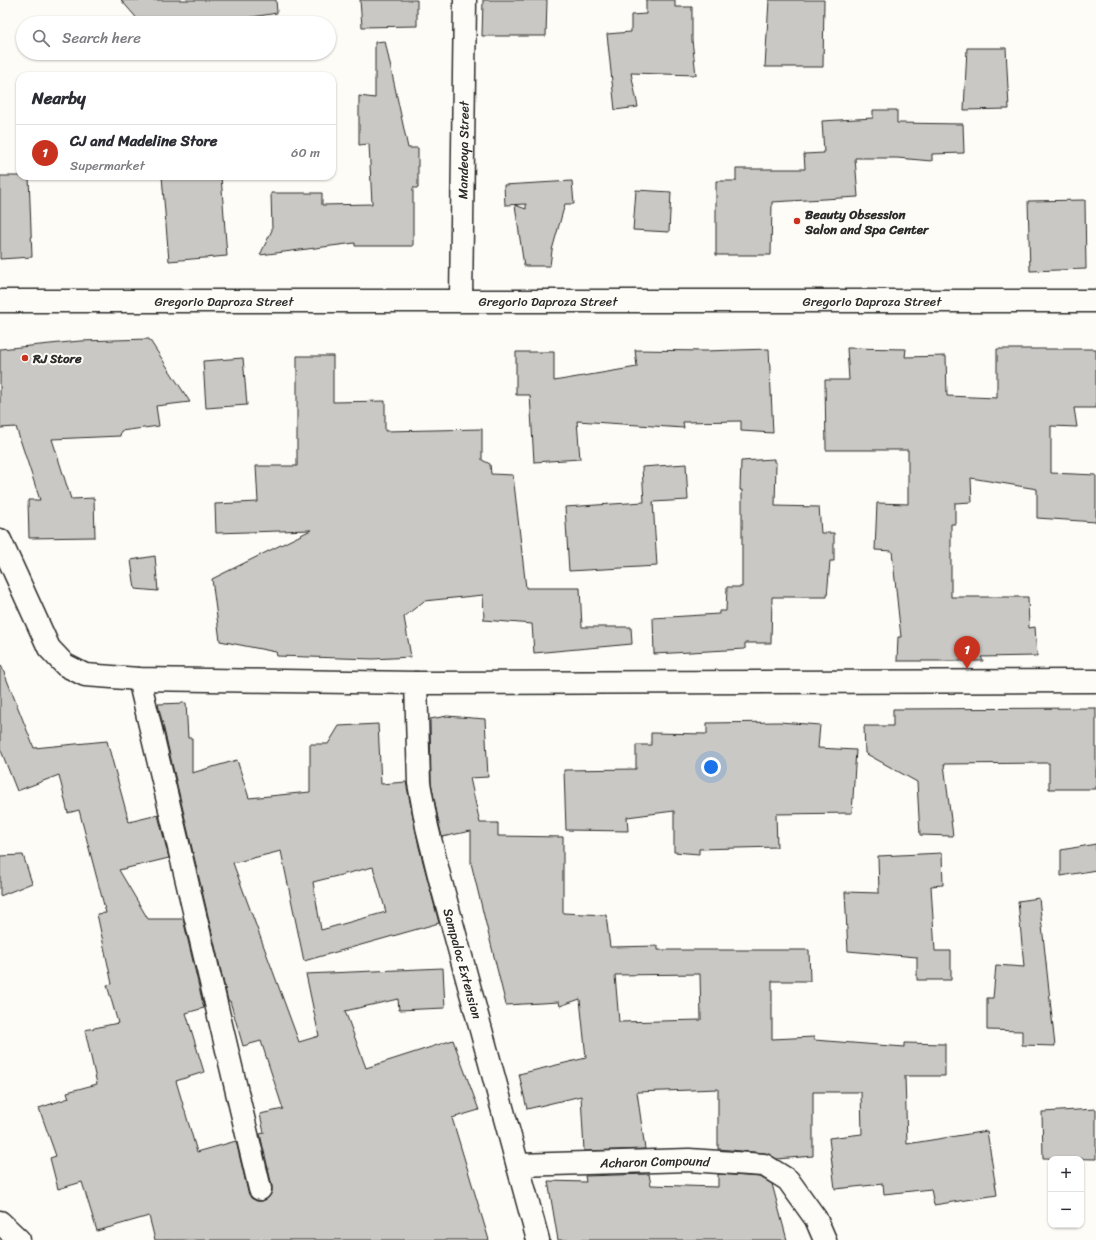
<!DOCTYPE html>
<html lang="en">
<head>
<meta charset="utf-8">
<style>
	:root { --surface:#fff; --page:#f2f2f3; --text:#2b2b33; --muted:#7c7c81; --line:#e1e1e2; --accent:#c8321e }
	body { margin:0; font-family:Sriracha,sans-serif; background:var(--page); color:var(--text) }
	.controls { position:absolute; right:12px; bottom:12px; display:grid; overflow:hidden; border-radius:8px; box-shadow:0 1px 3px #0004 }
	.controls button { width:36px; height:36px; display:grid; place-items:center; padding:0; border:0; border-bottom:1px solid var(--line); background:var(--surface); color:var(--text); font:20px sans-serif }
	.you { position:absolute; left:711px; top:767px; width:14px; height:14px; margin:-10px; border:3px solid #fff; border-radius:50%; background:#1a73e8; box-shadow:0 0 0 6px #1a73e833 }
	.badge { display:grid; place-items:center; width:26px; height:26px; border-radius:50%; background:var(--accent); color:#fff; font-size:13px; font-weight:700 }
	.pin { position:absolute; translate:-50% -33px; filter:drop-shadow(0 1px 2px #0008) }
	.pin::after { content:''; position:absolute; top:21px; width:14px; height:12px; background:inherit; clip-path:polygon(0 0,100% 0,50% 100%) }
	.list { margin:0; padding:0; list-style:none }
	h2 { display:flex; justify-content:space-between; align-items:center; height:52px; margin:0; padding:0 16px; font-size:17px }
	h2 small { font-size:13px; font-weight:400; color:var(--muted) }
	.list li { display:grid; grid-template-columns:26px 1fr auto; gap:12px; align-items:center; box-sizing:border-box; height:56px; padding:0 16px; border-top:1px solid var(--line) }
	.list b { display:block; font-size:15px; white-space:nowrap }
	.list p { margin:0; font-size:13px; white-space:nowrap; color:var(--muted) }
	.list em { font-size:13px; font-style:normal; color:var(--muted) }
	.icon { flex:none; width:22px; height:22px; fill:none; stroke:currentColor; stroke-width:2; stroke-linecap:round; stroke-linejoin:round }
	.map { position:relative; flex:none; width:1096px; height:1240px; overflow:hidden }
	.search { position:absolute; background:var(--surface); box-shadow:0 1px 3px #0004; left:16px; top:16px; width:320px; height:44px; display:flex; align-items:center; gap:10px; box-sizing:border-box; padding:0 14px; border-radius:22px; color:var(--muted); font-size:15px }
	.panel { position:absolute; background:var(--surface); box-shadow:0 1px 3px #0004; left:16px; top:72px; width:320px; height:108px; border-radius:12px }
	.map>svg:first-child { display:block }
	.building { fill:#c9c8c4; stroke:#2b2b2b; fill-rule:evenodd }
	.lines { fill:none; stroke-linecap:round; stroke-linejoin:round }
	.minor-casing { stroke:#2b2b2b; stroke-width:25 }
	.major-casing { stroke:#2b2b2b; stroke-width:25 }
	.minor { stroke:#fdfcf7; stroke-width:22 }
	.major { stroke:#fdfcf7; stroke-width:22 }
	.poi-dot { fill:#c8321e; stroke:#fdfcf7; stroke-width:1.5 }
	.labels { text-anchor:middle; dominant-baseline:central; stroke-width:4; stroke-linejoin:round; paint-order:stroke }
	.street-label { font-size:13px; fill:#2b2b2b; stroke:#fdfcf7 }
	.poi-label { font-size:13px; font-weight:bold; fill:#2b2b2b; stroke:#fdfcf7; text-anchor:start }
</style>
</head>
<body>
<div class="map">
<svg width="1096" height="1240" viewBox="0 0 1096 1240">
	<rect width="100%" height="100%" fill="#fdfcf7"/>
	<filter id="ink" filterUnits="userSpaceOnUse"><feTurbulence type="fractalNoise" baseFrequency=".025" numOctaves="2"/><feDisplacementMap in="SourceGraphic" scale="8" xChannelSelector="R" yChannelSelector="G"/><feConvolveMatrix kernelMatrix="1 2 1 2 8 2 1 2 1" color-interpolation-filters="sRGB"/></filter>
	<g filter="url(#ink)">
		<path class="building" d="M 121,0 L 276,0 L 277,13 L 216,23 L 141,23 Z
			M 360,0 L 417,0 L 417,26 L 362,27 Z
			M 483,0 L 547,0 L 546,36 L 482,36 Z
			M 646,0 L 675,0 L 675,7 L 692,7 L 692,40 L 696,75 L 631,73 L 638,107 L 615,110 L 607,34 L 631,32 L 631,15 L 646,14 Z
			M 769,0 L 824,0 L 823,67 L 765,67 Z
			M 385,41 L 408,148 L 418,148 L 418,188 L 413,188 L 413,246 L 355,246 L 355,243 L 260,255 L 272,230 L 271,193 L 322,193 L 322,205 L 372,204 L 369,144 L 359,145 L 359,96 L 375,98 L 375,42 Z
			M 967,48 L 1006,48 L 1009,109 L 964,110 Z
			M 873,110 L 897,110 L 897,123 L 963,124 L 964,153 L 932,154 L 932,161 L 897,158 L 855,158 L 858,197 L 772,202 L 771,255 L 716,255 L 716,181 L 736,181 L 736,169 L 805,169 L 804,154 L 824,153 L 822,121 L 873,118 Z
			M 0,176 L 29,176 L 32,257 L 0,259 Z
			M 162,176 L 221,176 L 227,256 L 169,261 Z
			M 572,181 L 574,204 L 565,204 L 552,250 L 550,266 L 524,266 L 515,205 L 526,209 L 526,204 L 505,205 L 504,185 Z
			M 636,190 L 671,192 L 669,232 L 633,230 Z
			M 1085,200 L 1086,269 L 1030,271 L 1028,201 Z
			M 149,339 L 190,402 L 156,406 L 159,426 L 121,431 L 120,436 L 52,439 L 71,499 L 94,498 L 95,537 L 29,538 L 28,500 L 40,500 L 16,427 L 0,428 L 0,349 L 80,341 Z
			M 847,348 L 906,349 L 905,357 L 946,356 L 947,396 L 997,398 L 997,349 L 1096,349 L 1096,408 L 1074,408 L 1077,427 L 1051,426 L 1051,473 L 1096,475 L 1096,522 L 1037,518 L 1037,489 L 971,478 L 972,502 L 955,503 L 955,524 L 951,524 L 951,597 L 1028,597 L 1029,628 L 1035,627 L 1037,656 L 981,657 L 983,661 L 897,661 L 898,637 L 901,637 L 892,551 L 875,550 L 877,503 L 908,504 L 908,450 L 826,450 L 825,380 L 849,380 Z
			M 769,349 L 773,433 L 741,431 L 741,421 L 683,422 L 684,428 L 577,421 L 580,459 L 534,462 L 530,395 L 516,395 L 516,352 L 554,352 L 554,381 L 637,367 L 635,350 L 705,351 Z
			M 297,356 L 333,356 L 333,402 L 385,401 L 385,431 L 482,429 L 482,460 L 490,464 L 491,474 L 513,475 L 526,588 L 580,588 L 582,627 L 631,627 L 632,644 L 534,653 L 532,624 L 484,620 L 483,595 L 424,601 L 404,617 L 411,657 L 373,659 L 277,656 L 276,652 L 220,641 L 212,579 L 311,530 L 216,533 L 215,504 L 258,502 L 256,466 L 297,466 Z
			M 243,358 L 247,405 L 206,408 L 203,361 Z
			M 774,459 L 774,462 L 776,462 L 775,506 L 819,507 L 821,533 L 834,533 L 834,561 L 830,561 L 827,597 L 772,597 L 771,643 L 745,643 L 745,649 L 654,654 L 653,618 L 719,614 L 719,611 L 726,611 L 727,587 L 742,587 L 742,490 L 740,490 L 741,461 Z
			M 686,464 L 688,500 L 653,502 L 657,566 L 569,571 L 565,507 L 644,502 L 642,467 Z
			M 155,556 L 158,591 L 135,589 L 131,560 Z
			M 0,665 L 1,665 L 34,748 L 107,741 L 129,822 L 158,815 L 169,858 L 119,870 L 148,919 L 183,919 L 204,1008 L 186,1013 L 204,1072 L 176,1081 L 197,1152 L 236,1141 L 248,1192 L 251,1198 L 257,1201 L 262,1201 L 268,1198 L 272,1192 L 272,1186 L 260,1134 L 264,1133 L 260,1114 L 283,1109 L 261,1041 L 243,1046 L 230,1001 L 228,1001 L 158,704 L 186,703 L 188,738 L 192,738 L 192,773 L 237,760 L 249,798 L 310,792 L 310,744 L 328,744 L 339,726 L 378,724 L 381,784 L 406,782 L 419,847 L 439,923 L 304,961 L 281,851 L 233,863 L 299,1042 L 319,1036 L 306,974 L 443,968 L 445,1008 L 399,1010 L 398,999 L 345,1011 L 366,1068 L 453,1040 L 479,1110 L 452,1118 L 489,1240 L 155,1240 L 149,1216 L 97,1231 L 82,1182 L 58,1189 L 50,1158 L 56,1156 L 39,1108 L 69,1098 L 67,1092 L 97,1084 L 85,1030 L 118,1023 L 107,985 L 112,984 L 97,914 L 106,913 L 79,810 L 68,813 L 59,775 L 17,791 L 0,748 ZM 373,867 L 386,912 L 321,930 L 313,882 Z
			M 1096,708 L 1096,789 L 1049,789 L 1049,763 L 944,764 L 953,836 L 920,835 L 917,782 L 865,753 L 864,726 L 893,726 L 893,709 Z
			M 447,716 L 485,719 L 488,777 L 470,778 L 480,823 L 498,823 L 498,836 L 563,837 L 563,913 L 606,915 L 610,947 L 658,946 L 658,950 L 809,950 L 810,981 L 772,981 L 772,1039 L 814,1037 L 814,1040 L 904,1047 L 904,1043 L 945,1044 L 945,1076 L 905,1076 L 907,1144 L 987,1131 L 997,1195 L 934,1205 L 931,1189 L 884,1194 L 883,1184 L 835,1189 L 829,1138 L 862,1134 L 861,1092 L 813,1092 L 813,1156 L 777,1159 L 765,1153 L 718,1149 L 718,1089 L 637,1092 L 645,1149 L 584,1151 L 581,1096 L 527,1109 L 519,1074 L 586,1058 L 580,999 L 560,1006 L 559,1002 L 506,1005 L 471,863 L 471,831 L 442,837 L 439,824 L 431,782 L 430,719 ZM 700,974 L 701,1020 L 619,1022 L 615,975 Z
			M 779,722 L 820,725 L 818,748 L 856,750 L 852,813 L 776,814 L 777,847 L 699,849 L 699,854 L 674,852 L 674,811 L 627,817 L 628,831 L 566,830 L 564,770 L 636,769 L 636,745 L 651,745 L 651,733 L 707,734 L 707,723 Z
			M 1096,844 L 1096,870 L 1061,876 L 1061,850 Z
			M 942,853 L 943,885 L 931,886 L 935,951 L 951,951 L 951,980 L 917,980 L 917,957 L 848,951 L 845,892 L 879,893 L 878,856 Z
			M 23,855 L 32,883 L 0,896 L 0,856 Z
			M 1039,898 L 1055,1046 L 1022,1045 L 1022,1031 L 987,1030 L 987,998 L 993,998 L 996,965 L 1024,967 L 1018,901 Z
			M 1096,1109 L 1096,1159 L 1043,1158 L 1042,1112 Z
			M 649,1174 L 651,1185 L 718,1187 L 718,1174 L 760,1177 L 772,1184 L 787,1240 L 558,1240 L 548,1181 L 586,1182 L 585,1176 Z"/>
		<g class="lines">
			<g class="minor-casing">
				<g id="minor">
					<path id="s1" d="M 461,300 L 465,0"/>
					<path id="s2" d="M 0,301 L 1096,301"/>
					<path d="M 0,540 L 49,648 L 65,665 L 85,675 L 139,679 L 416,683 L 1096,681"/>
					<path d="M 139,679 L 260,1189"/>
					<path id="s3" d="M 416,683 L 419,783 L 427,827 L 440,879 L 538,1240"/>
					<path id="s4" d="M 518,1165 L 689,1160 L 764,1165 L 788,1180 L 816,1219 L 825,1240"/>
				</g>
			</g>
			<g class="major-casing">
				<path id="major" d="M 0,1222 L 19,1240"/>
			</g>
			<use href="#minor" class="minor"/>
			<use href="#major" class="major"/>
		</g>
	</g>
	<g class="poi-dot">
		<circle cx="797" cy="221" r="4"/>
		<circle cx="25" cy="358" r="4"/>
	</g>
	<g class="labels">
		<g class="street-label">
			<text stroke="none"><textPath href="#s1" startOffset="150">Mandeoya Street</textPath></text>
			<text stroke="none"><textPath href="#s2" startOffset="548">Gregorio Daproza Street</textPath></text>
			<text stroke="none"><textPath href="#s2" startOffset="224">Gregorio Daproza Street</textPath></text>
			<text stroke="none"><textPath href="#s2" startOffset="872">Gregorio Daproza Street</textPath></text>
			<text stroke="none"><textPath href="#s3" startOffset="286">Sampaloc Extension</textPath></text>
			<text stroke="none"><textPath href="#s4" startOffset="137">Acharon Compound</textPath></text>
		</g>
		<g class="poi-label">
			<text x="805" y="214">Beauty Obsession<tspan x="805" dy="15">Salon and Spa Center</tspan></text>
			<text x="33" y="358">RJ Store</text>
		</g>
	</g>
</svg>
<div class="controls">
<button>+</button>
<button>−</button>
</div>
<div class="you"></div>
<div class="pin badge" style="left:967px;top:669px">1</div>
<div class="search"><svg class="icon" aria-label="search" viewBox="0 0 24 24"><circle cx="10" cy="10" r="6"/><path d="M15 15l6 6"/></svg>Search here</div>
<section class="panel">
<h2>Nearby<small></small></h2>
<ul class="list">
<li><span class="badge">1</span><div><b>CJ and Madeline Store</b><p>Supermarket</p></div><em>60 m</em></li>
</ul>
</section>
</div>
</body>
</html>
